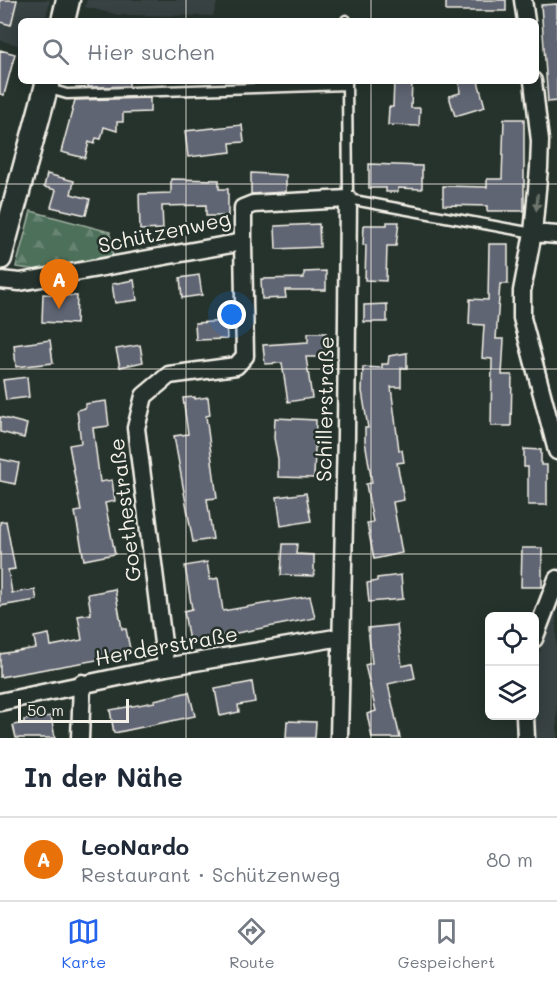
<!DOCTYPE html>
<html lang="de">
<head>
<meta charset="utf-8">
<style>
	:root { --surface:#fff; --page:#f6f6f7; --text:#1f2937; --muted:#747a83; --line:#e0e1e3; --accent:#2563eb }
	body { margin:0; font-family:Mali,sans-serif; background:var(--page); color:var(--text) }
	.controls { position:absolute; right:18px; bottom:18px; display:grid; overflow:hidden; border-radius:9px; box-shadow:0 3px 15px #0003 }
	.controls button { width:54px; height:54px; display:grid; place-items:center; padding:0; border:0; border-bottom:2px solid var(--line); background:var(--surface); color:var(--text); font:30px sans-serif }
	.scale { position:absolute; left:18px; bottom:15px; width:111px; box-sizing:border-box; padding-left:6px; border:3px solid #f4f1e8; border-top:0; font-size:16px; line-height:21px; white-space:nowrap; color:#f4f1e8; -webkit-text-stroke:4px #26332d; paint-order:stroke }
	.you { position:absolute; left:232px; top:315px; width:21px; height:21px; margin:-15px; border:4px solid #fff; border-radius:50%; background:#1a73e8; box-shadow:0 0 0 9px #1a73e833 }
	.badge { display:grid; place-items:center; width:39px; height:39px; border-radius:50%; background:var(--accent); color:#fff; font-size:20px; font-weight:700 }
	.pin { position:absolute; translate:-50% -50px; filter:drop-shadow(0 2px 3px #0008) }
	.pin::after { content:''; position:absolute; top:32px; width:21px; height:18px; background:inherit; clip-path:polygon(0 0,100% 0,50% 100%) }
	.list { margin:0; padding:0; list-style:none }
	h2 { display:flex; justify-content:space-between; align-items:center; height:78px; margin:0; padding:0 24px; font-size:26px }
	h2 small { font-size:20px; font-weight:400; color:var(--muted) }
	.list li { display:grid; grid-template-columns:39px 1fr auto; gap:18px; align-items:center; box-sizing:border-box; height:84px; padding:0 24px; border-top:2px solid var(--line) }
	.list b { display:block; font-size:22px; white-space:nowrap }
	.list p { margin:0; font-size:20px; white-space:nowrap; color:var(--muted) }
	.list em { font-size:20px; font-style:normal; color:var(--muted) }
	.icon { flex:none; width:33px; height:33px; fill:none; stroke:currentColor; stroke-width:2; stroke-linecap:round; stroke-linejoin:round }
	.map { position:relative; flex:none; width:557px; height:738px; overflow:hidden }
	.search { position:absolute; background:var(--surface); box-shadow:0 3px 15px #0003; left:18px; right:18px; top:18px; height:66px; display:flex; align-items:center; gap:15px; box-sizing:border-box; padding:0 21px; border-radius:9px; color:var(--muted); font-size:22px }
	.sheet { height:162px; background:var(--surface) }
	nav { display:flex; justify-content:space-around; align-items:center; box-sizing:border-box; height:84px; border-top:2px solid var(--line); background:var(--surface); font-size:16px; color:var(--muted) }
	nav a { display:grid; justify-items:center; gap:3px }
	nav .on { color:var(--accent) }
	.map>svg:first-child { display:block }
	.built { fill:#384242 }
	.forest { fill:url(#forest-firs); stroke:#a1b0a1; stroke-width:1.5 }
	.building { fill:#616573; stroke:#f4f1e8; stroke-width:1.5 }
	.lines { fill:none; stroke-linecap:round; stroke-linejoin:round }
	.service-casing { stroke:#f4f1e8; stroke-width:13 }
	.minor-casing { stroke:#f4f1e8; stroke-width:21 }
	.secondary-casing { stroke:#f4f1e8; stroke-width:27 }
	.service { stroke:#26332d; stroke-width:8 }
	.minor { stroke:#26332d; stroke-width:16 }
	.secondary { stroke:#26332d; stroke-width:22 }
	.oneway { fill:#6e766e }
	.grid { fill:none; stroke:#f4f1e8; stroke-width:1.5; stroke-opacity:0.55 }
	.labels { text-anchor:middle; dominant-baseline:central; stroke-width:5; stroke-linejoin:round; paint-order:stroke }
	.street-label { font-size:21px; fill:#f4f1e8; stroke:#26332d }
</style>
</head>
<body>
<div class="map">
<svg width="557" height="738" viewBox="0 0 557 738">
	<defs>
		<pattern id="forest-firs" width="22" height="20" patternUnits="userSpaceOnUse" patternTransform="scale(1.5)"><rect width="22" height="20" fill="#4e6f5a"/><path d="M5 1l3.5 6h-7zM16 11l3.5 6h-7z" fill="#688472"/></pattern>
	</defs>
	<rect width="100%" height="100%" fill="#26332d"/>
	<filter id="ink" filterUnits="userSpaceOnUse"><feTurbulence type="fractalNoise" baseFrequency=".0167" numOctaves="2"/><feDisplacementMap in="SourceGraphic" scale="12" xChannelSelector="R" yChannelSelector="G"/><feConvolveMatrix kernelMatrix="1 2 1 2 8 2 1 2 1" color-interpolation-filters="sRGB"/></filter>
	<g filter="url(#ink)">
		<path class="built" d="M 0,0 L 50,0 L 45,21 L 21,21 L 21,46 L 0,40 Z
			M 87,0 L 218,0 L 213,16 L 119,15 L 85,7 Z
			M 556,607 L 557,738 L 536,738 L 534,717 L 537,659 Z"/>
		<path class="forest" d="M 31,211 L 110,232 L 113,258 L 37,270 L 16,267 Z"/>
		<path class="building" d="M 0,0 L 17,0 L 11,25 L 0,22 Z
			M 446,0 L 506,0 L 506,11 L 446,11 Z
			M 557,4 L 557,101 L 548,102 L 541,5 Z
			M 0,50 L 15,54 L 4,95 L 0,94 Z
			M 88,81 L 129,81 L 129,86 L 88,87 Z
			M 394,81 L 412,81 L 411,108 L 420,108 L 419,126 L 388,125 L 389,107 L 393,107 Z
			M 459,81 L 478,81 L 485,107 L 455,116 L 449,96 L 460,93 Z
			M 150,98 L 150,112 L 123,113 L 123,122 L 117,122 L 117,131 L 104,127 L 101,139 L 96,138 L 94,144 L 89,142 L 85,158 L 61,152 L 75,100 Z
			M 504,119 L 524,119 L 524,211 L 487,211 L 487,206 L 443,205 L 443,186 L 487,187 L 487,179 L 502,179 Z
			M 242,125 L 244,142 L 230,143 L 231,152 L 188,157 L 185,131 Z
			M 369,164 L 422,166 L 422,189 L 398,188 L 398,192 L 386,192 L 386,188 L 369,188 Z
			M 251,173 L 286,175 L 286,192 L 251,194 Z
			M 47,174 L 74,181 L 71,194 L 90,199 L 86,215 L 51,207 L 56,190 L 44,187 Z
			M 171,179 L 219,180 L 219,189 L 228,189 L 228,216 L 206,216 L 206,205 L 162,206 L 163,229 L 140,230 L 139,194 L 171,193 Z
			M 387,222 L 399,222 L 396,246 L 387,246 L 386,281 L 365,280 L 366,245 L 363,245 L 364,225 L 387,225 Z
			M 319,224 L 320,247 L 276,249 L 275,226 Z
			M 489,244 L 508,244 L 508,284 L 500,284 L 496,339 L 504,339 L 502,375 L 512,375 L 511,426 L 491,426 L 492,359 L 482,358 L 484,325 L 469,324 L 470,299 L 488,300 Z
			M 326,271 L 326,290 L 285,290 L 286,298 L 262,299 L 261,279 L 304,278 L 304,272 Z
			M 199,275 L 202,295 L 182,298 L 180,278 Z
			M 134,280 L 137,300 L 115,303 L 112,284 Z
			M 43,294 L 77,296 L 76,324 L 42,322 Z
			M 387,304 L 387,322 L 364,322 L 364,305 Z
			M 226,321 L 227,339 L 196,340 L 195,323 Z
			M 308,333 L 326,333 L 325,357 L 306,357 L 312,398 L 288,402 L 282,363 L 265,364 L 263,345 L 308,342 Z
			M 50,340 L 53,363 L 16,367 L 14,345 Z
			M 140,345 L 143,362 L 120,367 L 116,349 Z
			M 407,353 L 407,368 L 401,368 L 401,387 L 391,387 L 399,450 L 402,450 L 404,462 L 397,463 L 404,500 L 393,502 L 402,553 L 374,559 L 367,523 L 373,522 L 366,484 L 372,483 L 365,441 L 365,428 L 368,428 L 362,391 L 363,367 L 382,368 L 382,364 L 388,364 L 389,356 Z
			M 27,377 L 29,397 L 6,400 L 3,380 Z
			M 195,397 L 195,399 L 208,397 L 210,415 L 206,416 L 217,498 L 207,499 L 213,539 L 193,542 L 174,436 L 188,434 L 183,398 Z
			M 106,401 L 109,426 L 93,428 L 100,482 L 112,480 L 115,501 L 105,503 L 115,554 L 84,560 L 75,512 L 81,511 L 69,445 L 81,443 L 77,410 L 85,408 L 85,404 Z
			M 0,417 L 27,424 L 24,438 L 0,432 Z
			M 275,418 L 316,420 L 314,478 L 278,477 L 278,459 L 274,438 Z
			M 524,449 L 541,450 L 541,465 L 547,465 L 547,505 L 528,505 L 528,467 L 524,467 Z
			M 0,459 L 19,463 L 15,484 L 0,481 Z
			M 306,493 L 311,521 L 281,526 L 277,497 Z
			M 6,521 L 15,569 L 8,570 L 12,593 L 35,590 L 37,600 L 0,606 L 0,522 Z
			M 283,544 L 297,544 L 296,554 L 314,555 L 314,576 L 281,575 Z
			M 522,548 L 542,548 L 542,587 L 521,587 Z
			M 207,562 L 210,580 L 218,578 L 223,611 L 310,596 L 315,618 L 189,642 L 184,611 L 192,609 L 185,566 Z
			M 401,575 L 403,599 L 369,602 L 367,583 L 377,581 L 377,578 Z
			M 115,589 L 122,629 L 126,629 L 131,654 L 0,677 L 0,654 L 36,648 L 34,637 L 49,634 L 51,646 L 82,640 L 78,616 L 91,614 L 88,594 Z
			M 397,625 L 402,666 L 412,664 L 415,678 L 388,684 L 400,738 L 372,738 L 367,714 L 376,711 L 365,665 L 372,663 L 368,628 Z
			M 252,682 L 255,702 L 238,705 L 239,712 L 220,716 L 215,689 Z
			M 189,692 L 195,716 L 114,733 L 110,710 L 155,702 L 154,700 Z
			M 51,716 L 55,738 L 16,738 L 13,725 L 24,723 L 24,720 Z
			M 287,721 L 316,722 L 315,738 L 286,738 Z"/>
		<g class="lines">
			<g class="service-casing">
				<path id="service" d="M 346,20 L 346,21
					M 347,81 L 348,199 L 533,233
					M 46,88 L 67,94 L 347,85"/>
			</g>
			<g class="minor-casing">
				<path id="minor" d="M 523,0 L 526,21
					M 533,81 L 540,141 L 539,168 L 533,233 L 522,291 L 522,318 L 557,451
					M 533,233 L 557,235
					M 0,280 L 20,282 L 243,242 L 243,208 L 253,204 L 348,199 L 346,436 L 339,738
					M 534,639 L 557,579
					M 166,667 L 136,428 L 144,396 L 169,375 L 236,366 L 245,356 L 243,242
					M 0,702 L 166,667 L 341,637
					M 525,716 L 526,738
					M 80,738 L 82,683"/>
			</g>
			<g class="secondary-casing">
				<path id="secondary" d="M 63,21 L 68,0
					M 0,258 L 48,81"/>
			</g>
			<use href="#service" class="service"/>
			<use href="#minor" class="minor"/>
			<use href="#secondary" class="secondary"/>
		</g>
		<defs><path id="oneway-solid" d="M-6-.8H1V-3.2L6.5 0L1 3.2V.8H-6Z" transform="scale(1.5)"/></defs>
		<use class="oneway" href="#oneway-solid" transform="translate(537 202) rotate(95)"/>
	</g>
	<path class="grid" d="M 186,0 L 186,21M 371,0 L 371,21M 186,81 L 186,738M 371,81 L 371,738M 0,184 L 557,184M 0,369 L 557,369M 0,554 L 557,554"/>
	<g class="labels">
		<g class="street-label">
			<text transform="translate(164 231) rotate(-12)">Schützenweg</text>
			<text transform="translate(324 409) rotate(-89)">Schillerstraße</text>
			<text transform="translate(124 510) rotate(-97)">Goethestraße</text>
			<text transform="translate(166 645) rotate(-10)">Herderstraße</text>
		</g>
	</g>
</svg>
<div class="controls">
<button><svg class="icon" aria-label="locate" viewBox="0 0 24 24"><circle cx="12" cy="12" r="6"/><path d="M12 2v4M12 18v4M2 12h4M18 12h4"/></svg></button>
<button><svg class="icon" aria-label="layers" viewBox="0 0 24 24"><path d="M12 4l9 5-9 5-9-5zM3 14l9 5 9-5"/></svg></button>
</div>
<div class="scale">50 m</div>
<div class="you"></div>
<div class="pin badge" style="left:59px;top:309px;background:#e8710a">A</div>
<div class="search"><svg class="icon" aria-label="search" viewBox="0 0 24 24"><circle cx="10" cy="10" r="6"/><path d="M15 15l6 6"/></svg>Hier suchen</div>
</div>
<section class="sheet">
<h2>In der Nähe<small></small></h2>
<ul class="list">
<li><span class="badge" style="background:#e8710a">A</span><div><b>LeoNardo</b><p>Restaurant · Schützenweg</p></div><em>80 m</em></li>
</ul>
</section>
<nav>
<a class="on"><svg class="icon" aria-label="map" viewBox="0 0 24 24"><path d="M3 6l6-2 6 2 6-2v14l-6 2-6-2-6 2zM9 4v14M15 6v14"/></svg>Karte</a>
<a><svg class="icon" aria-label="directions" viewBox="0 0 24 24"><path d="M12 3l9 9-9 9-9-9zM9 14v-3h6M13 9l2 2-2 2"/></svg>Route</a>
<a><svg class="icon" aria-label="saved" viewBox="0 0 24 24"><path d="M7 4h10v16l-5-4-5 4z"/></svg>Gespeichert</a>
</nav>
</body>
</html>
